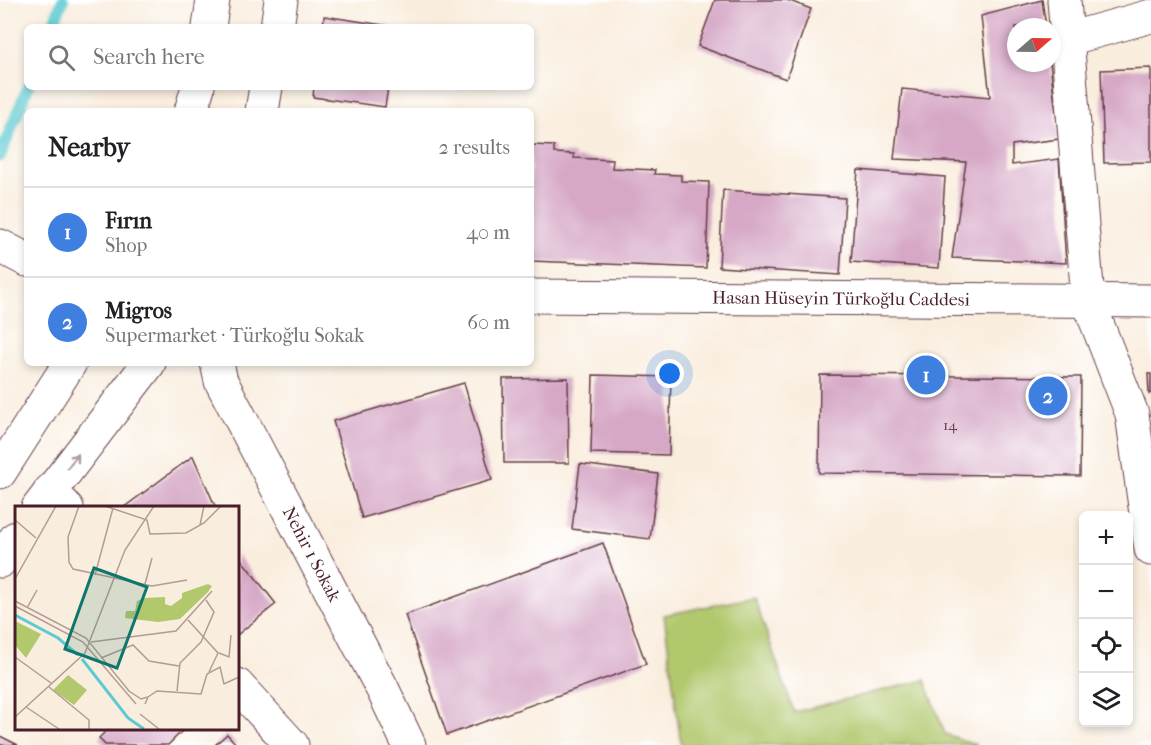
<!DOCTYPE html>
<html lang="en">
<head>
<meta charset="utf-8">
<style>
	:root { --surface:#fff; --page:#f6f6f6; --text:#202124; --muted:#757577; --line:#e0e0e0; --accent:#1f6fb2 }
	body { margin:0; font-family:"IM FELL French Canon",serif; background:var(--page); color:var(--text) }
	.controls { position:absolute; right:18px; bottom:18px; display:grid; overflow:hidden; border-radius:9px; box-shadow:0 3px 9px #0003 }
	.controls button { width:54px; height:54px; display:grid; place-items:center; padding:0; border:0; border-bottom:2px solid var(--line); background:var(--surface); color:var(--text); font:30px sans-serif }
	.compass { position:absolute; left:1007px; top:18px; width:54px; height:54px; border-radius:50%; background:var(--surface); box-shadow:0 3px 9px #0003; rotate:70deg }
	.you { position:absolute; left:670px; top:374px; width:21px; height:21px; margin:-15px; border:4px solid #fff; border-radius:50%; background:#1a73e8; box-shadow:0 0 0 9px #1a73e833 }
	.badge { display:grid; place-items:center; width:39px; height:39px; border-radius:50%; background:var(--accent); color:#fff; font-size:20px; font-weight:700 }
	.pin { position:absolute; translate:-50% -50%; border:3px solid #fff; box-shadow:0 2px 6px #0006 }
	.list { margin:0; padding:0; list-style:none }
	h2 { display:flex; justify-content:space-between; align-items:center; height:78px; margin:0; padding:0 24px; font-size:26px }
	h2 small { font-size:20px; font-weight:400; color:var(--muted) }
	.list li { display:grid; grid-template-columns:39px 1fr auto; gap:18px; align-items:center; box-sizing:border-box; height:90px; padding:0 24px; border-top:2px solid var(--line) }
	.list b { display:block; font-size:22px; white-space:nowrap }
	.list p { margin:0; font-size:20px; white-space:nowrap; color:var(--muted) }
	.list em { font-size:20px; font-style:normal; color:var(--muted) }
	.icon { flex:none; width:33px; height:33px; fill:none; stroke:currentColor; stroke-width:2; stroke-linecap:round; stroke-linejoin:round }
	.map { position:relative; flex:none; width:1151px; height:745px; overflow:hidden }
	.search { position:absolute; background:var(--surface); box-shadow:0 3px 9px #0003; left:24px; top:24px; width:510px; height:66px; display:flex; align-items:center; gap:15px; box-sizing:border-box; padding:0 21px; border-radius:9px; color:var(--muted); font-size:22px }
	.panel { position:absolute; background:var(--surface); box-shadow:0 3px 9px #0003; left:24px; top:108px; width:510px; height:258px; border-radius:9px }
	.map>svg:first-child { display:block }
	.green { fill:#b1c86d; stroke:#7e744c; stroke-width:1.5 }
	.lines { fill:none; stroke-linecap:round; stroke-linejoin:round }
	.stream { stroke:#5dcad2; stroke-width:12 }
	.building { fill:#d6a8c6 }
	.street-casing { stroke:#643e46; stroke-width:35 }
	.secondary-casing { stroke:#643e46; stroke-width:35 }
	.street { stroke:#fff; stroke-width:33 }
	.secondary { stroke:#fff; stroke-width:33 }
	.oneway { stroke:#ae9aa0 }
	.labels { text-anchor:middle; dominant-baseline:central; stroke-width:5; stroke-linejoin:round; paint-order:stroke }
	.number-label { font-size:15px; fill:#6d4152 }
	.street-label { font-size:18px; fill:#4a1f2b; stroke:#fff }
	.inset-river { fill:none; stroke:#5dcad2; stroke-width:3 }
	.inset-road { fill:none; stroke:#b39b96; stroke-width:1.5 }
	.view { fill:#0f766e; fill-opacity:0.15; stroke:#0f766e; stroke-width:3 }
	.inset-edge { fill:none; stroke:#4a1f2b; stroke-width:3 }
</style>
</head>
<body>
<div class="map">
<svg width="1151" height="745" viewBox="0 0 1151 745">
	<rect width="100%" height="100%" fill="#fff"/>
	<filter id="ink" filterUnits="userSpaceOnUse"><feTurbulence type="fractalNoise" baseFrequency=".0167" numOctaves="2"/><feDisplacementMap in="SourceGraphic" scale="12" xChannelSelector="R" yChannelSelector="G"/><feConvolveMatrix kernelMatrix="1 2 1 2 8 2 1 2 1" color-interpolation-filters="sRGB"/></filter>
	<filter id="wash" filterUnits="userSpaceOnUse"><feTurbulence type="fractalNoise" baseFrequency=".008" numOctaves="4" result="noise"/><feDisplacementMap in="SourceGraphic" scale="24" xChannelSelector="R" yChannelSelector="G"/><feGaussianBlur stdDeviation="1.35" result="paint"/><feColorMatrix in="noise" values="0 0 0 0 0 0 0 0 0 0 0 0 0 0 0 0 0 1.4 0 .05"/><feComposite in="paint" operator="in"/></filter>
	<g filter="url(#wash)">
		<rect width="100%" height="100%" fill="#f9eddd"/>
		<path class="green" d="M 754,597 L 794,712 L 925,680 L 945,734 L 977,745 L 681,745 L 664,615 Z"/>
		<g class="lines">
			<path class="stream" d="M 52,27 L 63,0
				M 0,156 L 28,87"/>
		</g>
		<g id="blocks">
			<path class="building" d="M 715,0 L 787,0 L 811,9 L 786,79 L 698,46 Z
				M 1042,0 L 1046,27 L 1016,27 L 1016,63 L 1050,63 L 1059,139 L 1012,145 L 1012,165 L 1059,159 L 1066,263 L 952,258 L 966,162 L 894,159 L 902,89 L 990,97 L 981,16 Z
				M 324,16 L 389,26 L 389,27 L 323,27 Z
				M 1151,68 L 1151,162 L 1104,163 L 1101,70 Z
				M 314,87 L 388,87 L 385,107 L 313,97 Z
				M 531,145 L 554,146 L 554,153 L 574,154 L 574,158 L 613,160 L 612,168 L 655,170 L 654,174 L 681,175 L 681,181 L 709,182 L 706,268 L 531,261 Z
				M 858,170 L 945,177 L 939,268 L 851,262 Z
				M 723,190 L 845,198 L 840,275 L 719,267 Z
				M 1148,374 L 1151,374 L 1151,393 L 1149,394 Z
				M 593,375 L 671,377 L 669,455 L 591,453 Z
				M 820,375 L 1081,377 L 1080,476 L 819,473 Z
				M 568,378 L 569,463 L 504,463 L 503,379 Z
				M 464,383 L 492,480 L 362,518 L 333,421 Z
				M 193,456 L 216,508 L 123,508 Z
				M 580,464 L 658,474 L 650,539 L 572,529 Z
				M 603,543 L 646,664 L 447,735 L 405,615 Z
				M 237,554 L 276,604 L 237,635 Z
				M 109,728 L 185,728 L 168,745 L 105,745 L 99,738 Z
				M 227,734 L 237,745 L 215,745 Z
				M 0,736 L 18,745 L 0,745 Z"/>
		</g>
	</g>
	<g filter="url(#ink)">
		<use href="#blocks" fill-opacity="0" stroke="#643e46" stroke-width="1.5"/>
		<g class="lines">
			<g class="street-casing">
				<g id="street">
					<path d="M 1064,0 L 1088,300 L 1132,414 L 1151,549"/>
					<path d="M 1068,39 L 1151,16"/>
					<path id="s1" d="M 217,363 L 221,381 L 383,690 L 409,745"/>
					<path d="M 50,491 L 67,508"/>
					<path d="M 237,685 L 292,745"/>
				</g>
			</g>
			<g class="secondary-casing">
				<g id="secondary">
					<path d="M 209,27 L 213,0"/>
					<path d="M 277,27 L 281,0"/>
					<path d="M 191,111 L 198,87"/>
					<path d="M 262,111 L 266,87"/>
					<path d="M 0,246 L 27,260"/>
					<path id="s2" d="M 531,296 L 1151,301"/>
					<path d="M 0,472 L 70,363"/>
					<path d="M 38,508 L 149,363"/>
					<path d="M 0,561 L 16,538"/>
				</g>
			</g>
			<use href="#street" class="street"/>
			<use href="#secondary" class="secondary"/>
		</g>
		<defs><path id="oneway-shaft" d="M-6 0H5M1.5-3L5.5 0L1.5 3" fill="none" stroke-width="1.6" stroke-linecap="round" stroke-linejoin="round" transform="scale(1.5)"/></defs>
		<use class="oneway" href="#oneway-shaft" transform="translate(73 461) rotate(-52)"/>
	</g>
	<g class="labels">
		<g class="number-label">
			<text x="950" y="425">14</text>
		</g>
		<g class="street-label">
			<text stroke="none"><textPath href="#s2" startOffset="310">Hasan Hüseyin Türkoğlu Caddesi</textPath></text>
			<text stroke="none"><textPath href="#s1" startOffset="214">Nehir 1 Sokak</textPath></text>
		</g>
	</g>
	<g transform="translate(15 506)">
		<rect width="224" height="224" fill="#f9eddd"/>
		<path d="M 193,78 L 197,80 L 193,86 L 165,113 L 143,116 L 110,112 L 111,105 L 120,105 L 122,95 L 129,92 L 150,91 L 150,98 L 156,100 L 167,92 L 167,87 ZM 0,115 L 26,128 L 11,152 L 0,139 ZM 53,169 L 72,184 L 59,199 L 38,184 Z" fill="#b1c86d"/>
		<path class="inset-river" d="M 0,109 L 43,132 L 63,149M 67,153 L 113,212 L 129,223"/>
		<path class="inset-road" d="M 64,0 L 53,31 L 54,56 L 58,63 L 137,80 L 172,74M 90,0 L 132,14 L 135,28 L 171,27 L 189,17 L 206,0M 0,14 L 21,32M 185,19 L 189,0M 80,69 L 98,2M 0,73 L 41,0M 130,78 L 137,52M 0,95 L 71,132 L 114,185 L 126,193 L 133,191 L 130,198M 0,100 L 68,136 L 121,198M 12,102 L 22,84M 173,114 L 203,147 L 194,166M 76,136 L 161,125 L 197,85M 204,147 L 214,151 L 216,129M 0,151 L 36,177M 86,152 L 118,139 L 134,155 L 164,160M 34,181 L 74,214 L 74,223M 162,185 L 165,157 L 186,136 L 199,106 L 191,94M 133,191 L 142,185 L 186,188 L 192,168 L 205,161 L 209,178 L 224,171M 11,201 L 44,223M 125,208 L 144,223M 0,211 L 70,147 L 110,44 L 139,0"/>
		<path class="view" d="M 79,62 L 132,81 L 102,162 L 50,143 Z"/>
		<rect width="224" height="224" class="inset-edge"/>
	</g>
</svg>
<div class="controls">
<button>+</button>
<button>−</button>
<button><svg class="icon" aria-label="locate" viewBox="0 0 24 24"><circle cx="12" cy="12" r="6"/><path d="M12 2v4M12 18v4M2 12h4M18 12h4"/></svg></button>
<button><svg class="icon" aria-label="layers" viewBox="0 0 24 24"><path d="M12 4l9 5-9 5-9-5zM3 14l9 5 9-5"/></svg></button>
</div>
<svg class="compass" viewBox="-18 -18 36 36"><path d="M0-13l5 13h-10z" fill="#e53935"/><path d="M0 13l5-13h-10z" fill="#757577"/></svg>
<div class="you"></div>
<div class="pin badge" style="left:926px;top:375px;background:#3f7fe0">1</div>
<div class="pin badge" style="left:1048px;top:396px;background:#3f7fe0">2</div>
<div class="search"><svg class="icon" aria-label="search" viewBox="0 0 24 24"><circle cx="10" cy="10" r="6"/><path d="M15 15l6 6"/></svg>Search here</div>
<section class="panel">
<h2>Nearby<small>2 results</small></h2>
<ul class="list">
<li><span class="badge" style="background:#3f7fe0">1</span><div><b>Fırın</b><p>Shop</p></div><em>40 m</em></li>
<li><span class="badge" style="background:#3f7fe0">2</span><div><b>Migros</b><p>Supermarket · Türkoğlu Sokak</p></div><em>60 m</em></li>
</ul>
</section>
</div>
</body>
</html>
